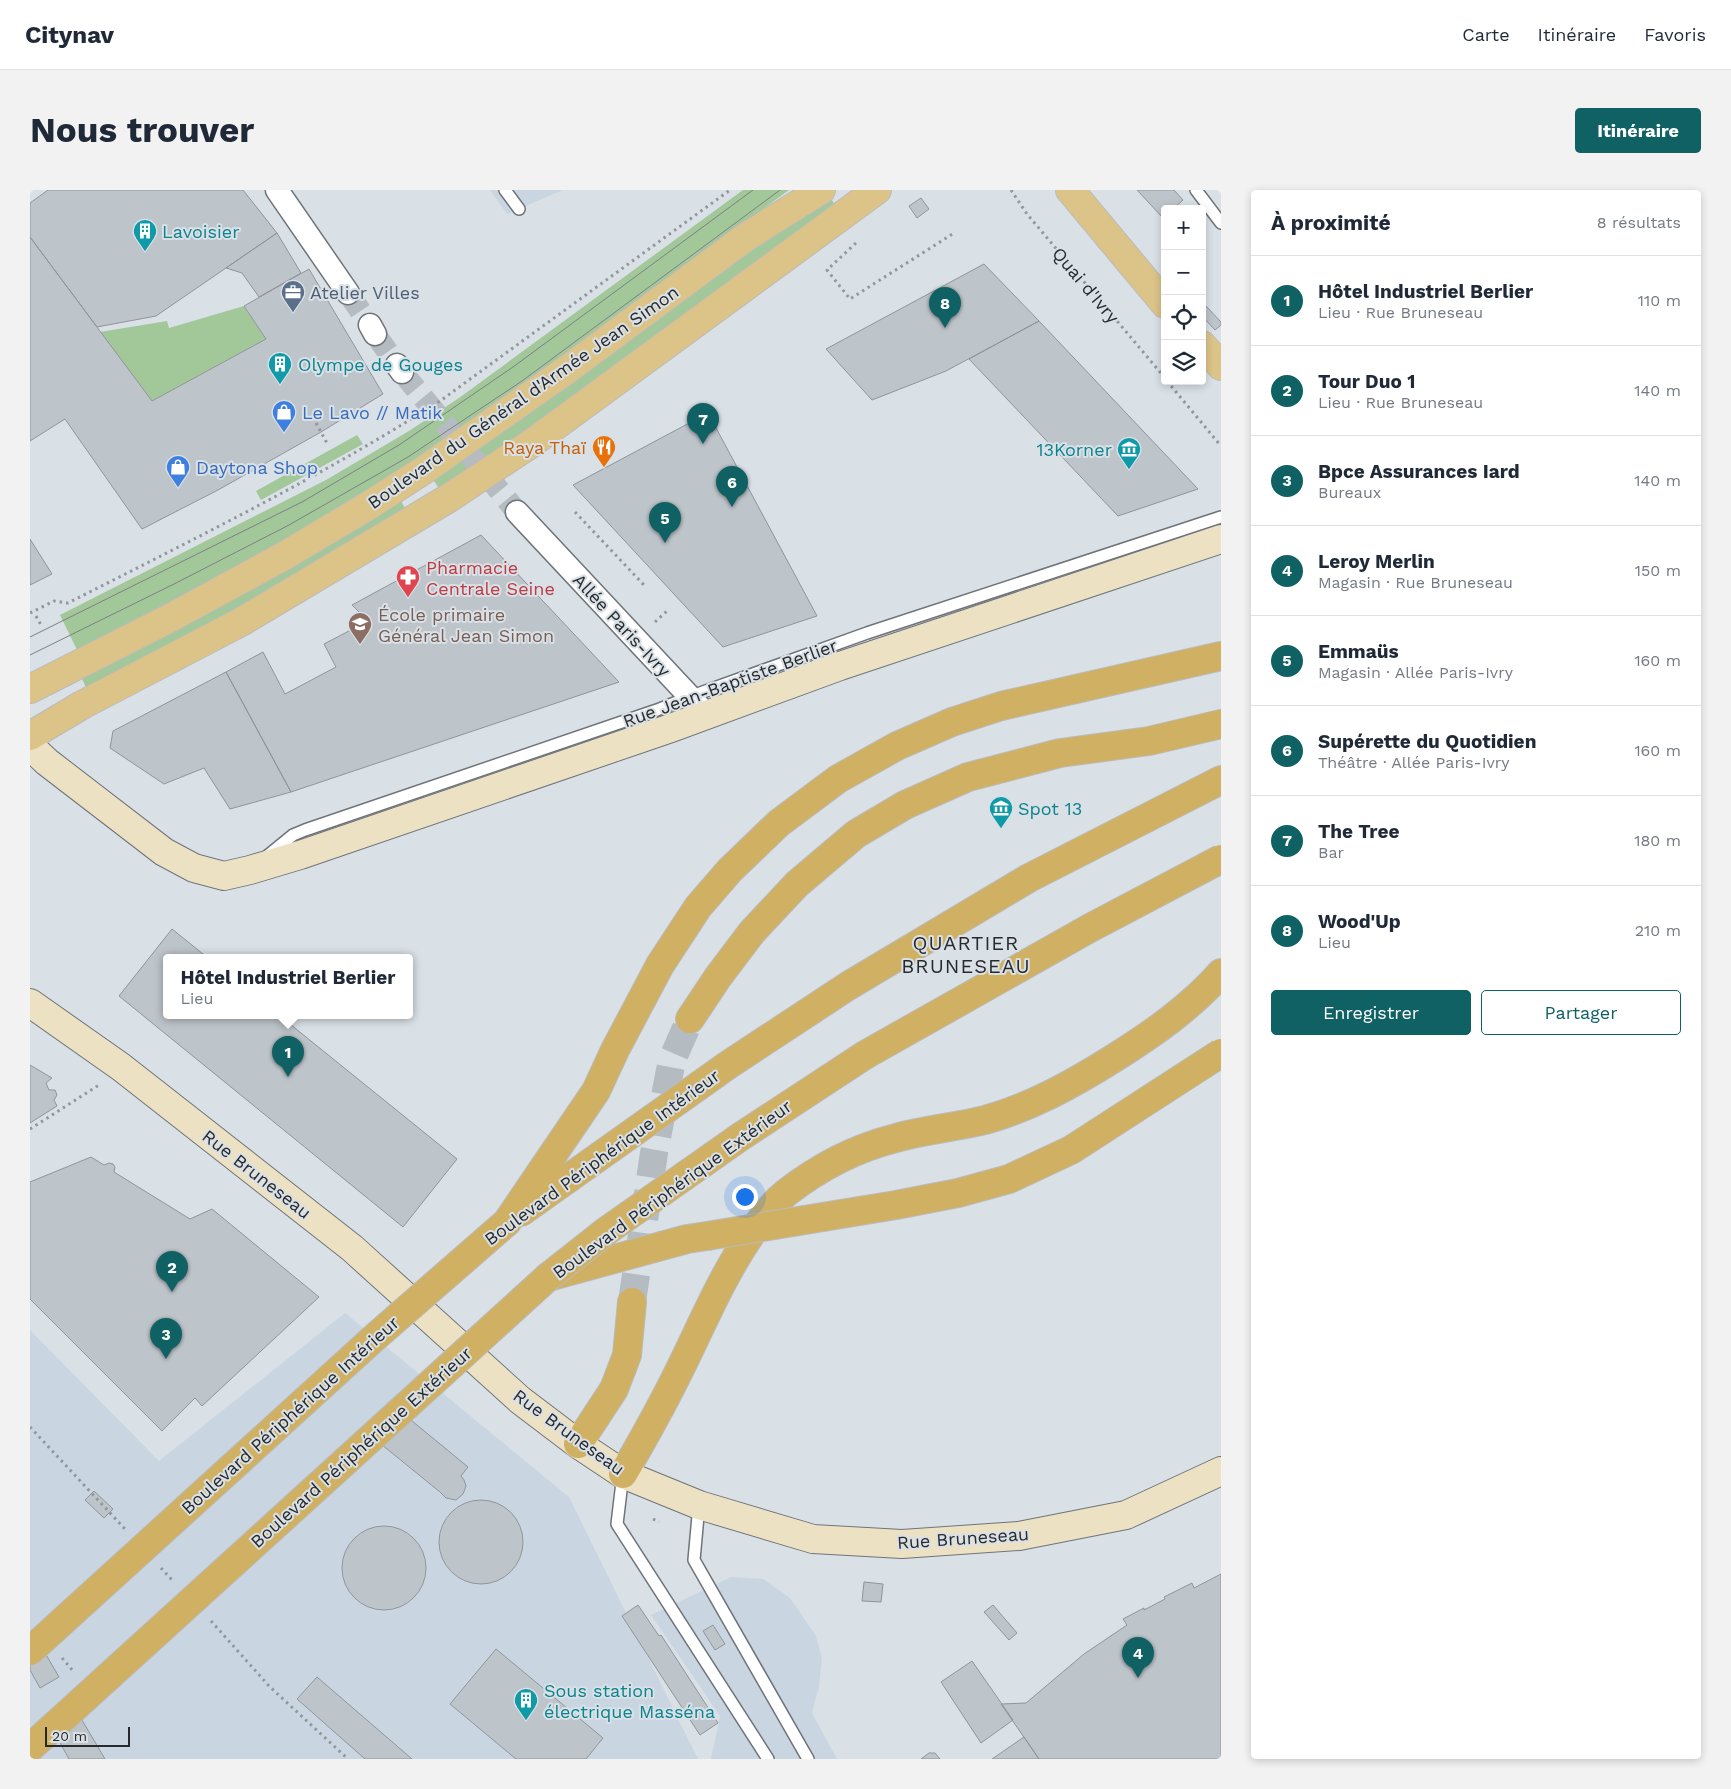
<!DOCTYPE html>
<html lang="fr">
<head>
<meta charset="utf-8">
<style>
	:root { --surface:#fff; --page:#f2f2f3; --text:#1f2937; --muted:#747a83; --line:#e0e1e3; --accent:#106164 }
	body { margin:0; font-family:"Work Sans",sans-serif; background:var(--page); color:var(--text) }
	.controls { position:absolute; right:15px; top:15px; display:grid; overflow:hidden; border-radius:5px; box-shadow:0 2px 8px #0003 }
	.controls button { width:45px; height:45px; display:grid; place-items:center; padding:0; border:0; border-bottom:1px solid var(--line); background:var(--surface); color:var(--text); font:25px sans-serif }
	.scale { position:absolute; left:15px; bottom:12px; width:85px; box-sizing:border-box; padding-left:5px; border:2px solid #272a2c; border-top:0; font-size:14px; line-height:18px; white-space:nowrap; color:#272a2c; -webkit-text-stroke:4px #d9e0e6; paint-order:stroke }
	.you { position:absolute; left:714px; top:1006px; width:18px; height:18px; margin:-12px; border:4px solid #fff; border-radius:50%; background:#1a73e8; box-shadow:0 0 0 8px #1a73e833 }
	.badge { display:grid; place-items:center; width:32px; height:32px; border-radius:50%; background:var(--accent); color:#fff; font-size:16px; font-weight:700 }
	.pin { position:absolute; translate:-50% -41px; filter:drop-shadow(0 1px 2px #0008) }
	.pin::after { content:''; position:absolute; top:26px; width:18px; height:15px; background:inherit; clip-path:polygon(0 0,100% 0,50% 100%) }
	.popup { position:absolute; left:133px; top:764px; width:250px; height:65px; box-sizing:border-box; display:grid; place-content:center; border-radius:5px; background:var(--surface); filter:drop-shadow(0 1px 4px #0005); font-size:16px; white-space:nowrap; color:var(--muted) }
	.popup b { font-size:19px; color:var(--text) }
	.popup::after { content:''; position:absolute; left:50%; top:100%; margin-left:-10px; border:10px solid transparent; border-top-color:var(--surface) }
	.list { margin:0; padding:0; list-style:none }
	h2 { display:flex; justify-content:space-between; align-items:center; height:65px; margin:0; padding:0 20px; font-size:21px }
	h2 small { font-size:16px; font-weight:400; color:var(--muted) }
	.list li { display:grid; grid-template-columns:32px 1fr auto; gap:15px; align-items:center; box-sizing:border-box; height:90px; padding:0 20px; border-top:1px solid var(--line) }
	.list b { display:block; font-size:19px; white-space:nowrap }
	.list p { margin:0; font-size:16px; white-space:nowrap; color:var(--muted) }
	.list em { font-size:16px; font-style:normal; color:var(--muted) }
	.actions { display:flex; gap:10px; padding:15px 20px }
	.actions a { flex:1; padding:11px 0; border:1px solid var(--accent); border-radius:5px; text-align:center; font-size:18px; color:var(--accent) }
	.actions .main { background:var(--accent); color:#fff }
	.icon { flex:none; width:28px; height:28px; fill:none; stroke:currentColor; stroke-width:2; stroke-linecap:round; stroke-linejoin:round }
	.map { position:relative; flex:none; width:1191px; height:1569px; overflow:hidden; border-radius:5px }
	header { display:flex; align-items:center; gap:30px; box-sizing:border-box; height:70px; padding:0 25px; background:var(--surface); border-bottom:1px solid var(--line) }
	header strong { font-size:24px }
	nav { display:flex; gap:28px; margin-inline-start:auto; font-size:18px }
	.intro { display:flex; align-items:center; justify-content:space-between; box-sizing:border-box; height:120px; padding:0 30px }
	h1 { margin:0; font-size:35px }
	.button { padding:12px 22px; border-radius:5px; background:var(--accent); color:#fff; font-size:18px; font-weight:700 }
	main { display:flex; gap:30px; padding:0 30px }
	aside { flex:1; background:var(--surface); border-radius:5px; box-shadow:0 2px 8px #0003 }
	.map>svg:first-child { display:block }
	.built { fill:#c9d6e1 }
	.green { fill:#a2c799 }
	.building { fill:#bdc4ca; stroke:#8f959b }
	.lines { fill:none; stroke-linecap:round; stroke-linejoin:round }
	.minor-tunnel { stroke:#b5bcc1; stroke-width:22; stroke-dasharray:22 11; stroke-linecap:butt }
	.trunk-tunnel { stroke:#b5bcc1; stroke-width:28; stroke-dasharray:28 14; stroke-linecap:butt }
	.service-casing { stroke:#6e7479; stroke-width:14 }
	.minor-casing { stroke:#6e7479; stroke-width:25 }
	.secondary-casing { stroke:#6e7479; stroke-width:30 }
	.primary-casing { stroke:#babbbb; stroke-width:30 }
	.trunk-casing { stroke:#babbbb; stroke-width:30 }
	.path { stroke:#92989c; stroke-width:3; stroke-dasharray:2.5 4; stroke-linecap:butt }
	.service { stroke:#fff; stroke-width:11 }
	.minor { stroke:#fff; stroke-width:22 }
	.secondary { stroke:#ede1c4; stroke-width:28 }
	.primary { stroke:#dcc489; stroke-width:28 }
	.trunk { stroke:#d0b062; stroke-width:28 }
	.tram { stroke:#7c8185; stroke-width:1 }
	.trunk-bridge-casing { stroke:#babbbb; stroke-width:30; stroke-linecap:butt }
	.trunk-bridge { stroke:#d0b062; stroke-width:28 }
	.labels { text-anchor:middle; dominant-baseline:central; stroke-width:4; stroke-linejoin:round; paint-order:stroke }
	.culture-label { font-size:18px; fill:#0d838f; stroke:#d9e0e6; text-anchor:start }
	.street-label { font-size:18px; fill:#272a2c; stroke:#d9e0e6 }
	.service-label { font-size:18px; fill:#4e5e75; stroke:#d9e0e6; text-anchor:start }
	.shop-label { font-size:18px; fill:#366cbe; stroke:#d9e0e6; text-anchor:start }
	.food-label { font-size:18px; fill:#c56008; stroke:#d9e0e6; text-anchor:end }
	.health-label { font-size:18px; fill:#be3a42; stroke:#d9e0e6; text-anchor:start }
	.education-label { font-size:18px; fill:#785e54; stroke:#d9e0e6; text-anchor:start }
	.quarter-label { font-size:20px; letter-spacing:1px; fill:#272a2c; stroke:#d9e0e6 }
</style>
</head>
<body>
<header>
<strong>Citynav</strong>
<nav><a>Carte</a><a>Itinéraire</a><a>Favoris</a></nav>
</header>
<div class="intro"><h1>Nous trouver</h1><a class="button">Itinéraire</a></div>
<main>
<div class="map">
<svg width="1191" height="1569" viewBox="0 0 1191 1569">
	<rect width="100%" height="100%" fill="#d9e0e6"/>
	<path class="built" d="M 460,0 L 533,0 L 477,24 Z
		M 315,1123 L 539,1307 L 668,1569 L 0,1569 L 0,1140 L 129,1271 Z
		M 701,1387 L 733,1389 L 760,1408 L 786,1446 L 792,1468 L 789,1497 L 782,1523 L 807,1569 L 681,1569 L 690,1526 L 621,1425 Z"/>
	<path class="green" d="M 713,0 L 759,0 L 495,194 L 415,250 L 311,317 L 177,393 L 47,460 L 30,425 L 296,290 L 379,241 L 429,208 Z
		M 801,9 L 806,16 L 553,203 L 410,300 L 402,288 L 543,190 L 780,19 Z
		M 214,116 L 236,149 L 122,211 L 70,142 L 137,131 L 139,138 Z
		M 327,245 L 333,254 L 231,310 L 226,301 Z
		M 370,309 L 377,322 L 250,397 L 57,500 L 51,486 Z"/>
	<path class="building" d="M 18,0 L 213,0 L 247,43 L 126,126 L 67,137 L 0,47 L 0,13 Z
		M 1107,0 L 1144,0 L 1153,10 L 1143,19 L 1135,19 L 1133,28 Z
		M 891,8 L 899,19 L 887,28 L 879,16 Z
		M 247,43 L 271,83 L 229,107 L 212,83 L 196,78 Z
		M 0,47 L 122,211 L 236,149 L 214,116 L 279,79 L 353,204 L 291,242 L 188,300 L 112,339 L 35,229 L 0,251 Z
		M 954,74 L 1009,131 L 916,181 L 842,210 L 796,159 Z
		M 1176,116 L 1191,132 L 1191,135 L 1185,140 L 1172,126 L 1172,120 Z
		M 1009,131 L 1168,299 L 1088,326 L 939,169 Z
		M 678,223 L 787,426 L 693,457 L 543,295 Z
		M 451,345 L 589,492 L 261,602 L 196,482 L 233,462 L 255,504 L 306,477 L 294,454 L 338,431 L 322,415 Z
		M 0,349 L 22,384 L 0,395 Z
		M 196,482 L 261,602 L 200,619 L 174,578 L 134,594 L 80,558 L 83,541 Z
		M 142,739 L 178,768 L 137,768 L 137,826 L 250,826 L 427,969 L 373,1037 L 89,806 Z
		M 0,875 L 22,888 L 16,893 L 19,900 L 25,900 L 27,905 L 24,910 L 27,916 L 0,933 Z
		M 61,967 L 74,975 L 79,973 L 83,974 L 85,977 L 84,982 L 160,1029 L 182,1019 L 289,1107 L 172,1216 L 165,1208 L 132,1241 L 0,1109 L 0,992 Z
		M 359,1212 L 438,1277 L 431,1286 L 434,1290 L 436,1296 L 433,1304 L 426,1310 L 416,1308 L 410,1302 L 335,1241 Z
		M 64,1301 L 83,1319 L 74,1328 L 55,1310 Z
		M409 1352a42 42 0 1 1 84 0a42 42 0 1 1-84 0Z
		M312 1378a42 42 0 1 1 84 0a42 42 0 1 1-84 0Z
		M 1191,1384 L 1191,1569 L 1009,1569 L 971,1514 L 996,1513 L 1054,1464 L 1097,1435 L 1093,1429 L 1114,1418 L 1114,1420 L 1135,1409 L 1134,1407 L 1162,1393 L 1164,1398 Z
		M 834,1392 L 853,1394 L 851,1412 L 832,1411 Z
		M 608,1415 L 629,1446 L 631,1445 L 688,1533 L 670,1545 L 592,1426 Z
		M 963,1415 L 987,1443 L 979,1450 L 954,1422 Z
		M 683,1435 L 695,1454 L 685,1460 L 673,1441 Z
		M 0,1443 L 11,1456 L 29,1487 L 10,1498 L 0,1480 Z
		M 466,1459 L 573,1548 L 556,1569 L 486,1569 L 420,1514 Z
		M 942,1471 L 983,1530 L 951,1553 L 911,1492 Z
		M 287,1487 L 382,1569 L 335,1569 L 267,1509 Z
		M 49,1525 L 75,1569 L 39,1569 L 23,1540 Z
		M 994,1547 L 1009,1569 L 962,1569 Z
		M 899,1563 L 905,1563 L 910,1569 L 891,1569 Z"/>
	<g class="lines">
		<path class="minor-tunnel" d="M 318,103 L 340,135
			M 345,144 L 367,175
			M 372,182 L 487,322"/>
		<path class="trunk-tunnel" d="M 602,1112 L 624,963 L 642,870 L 660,829"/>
		<g class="service-casing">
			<path id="service" d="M 475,0 L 489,19
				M 1166,0 L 1191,33
				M 236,667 L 263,645 L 275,640 L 627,520 L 659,507 L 837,443 L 1191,327
				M 593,1284 L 587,1334 L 738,1569
				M 669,1315 L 664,1370 L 778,1569"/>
		</g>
		<g class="minor-casing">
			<path id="minor" d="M 247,0 L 318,103
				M 340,135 L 345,144
				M 367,175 L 372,182
				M 487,322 L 677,525"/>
		</g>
		<g class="secondary-casing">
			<path id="secondary" d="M 0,556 L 17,572 L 134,662 L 164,678 L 194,686 L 220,680 L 270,665 L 641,538 L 810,476 L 1191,349
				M 0,813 L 91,877 L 322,1058 L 490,1210 L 548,1254 L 593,1284 L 669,1315 L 783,1349 L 872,1354 L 989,1346 L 1096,1325 L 1191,1281"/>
		</g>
		<g class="primary-casing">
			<path id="primary" d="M 1040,0 L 1135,114
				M 1172,155 L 1191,176
				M 0,499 L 142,427 L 254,366 L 338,316 L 397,278 L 538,179 L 716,47 L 791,0
				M 0,546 L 52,515 L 211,432 L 419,308 L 502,253 L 847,0"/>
		</g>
		<g class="trunk-casing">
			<path id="trunk" d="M 660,829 L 688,787 L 722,742 L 767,694 L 826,644 L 875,615 L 938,587 L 1030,563 L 1119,551 L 1191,534
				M 491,1022 L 698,875 L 818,796 L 999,688 L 1191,590
				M 477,1032 L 566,901 L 585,860 L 630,775 L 668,717 L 700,680 L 749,633 L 808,589 L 867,556 L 922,532 L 971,516 L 1191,466
				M 518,1087 L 657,1049 L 677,1046
				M 548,1254 L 584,1199 L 597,1165 L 602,1112
				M 593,1284 C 614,1248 634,1212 652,1175 C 674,1130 693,1085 721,1044 C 731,1029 742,1014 756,1003 C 788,978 826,958 866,948 C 895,940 926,937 955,930 C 1001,917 1041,895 1081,870 C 1121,845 1160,818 1191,783"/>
		</g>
		<path class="path" d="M 981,0 L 997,24 L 1135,188
			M 826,53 L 797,80 L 820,109 L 924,43
			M 1137,191 L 1191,256
			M 286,233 L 298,255
			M 545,322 L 614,395
			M 0,423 L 24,411 L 38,413 C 164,349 291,287 410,211 L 700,0
			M 6,426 L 11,435
			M 625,432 L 637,421
			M 0,939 L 69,895
			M 0,1237 L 95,1339
			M 623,1329 L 629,1332
			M 131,1378 L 142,1390
			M 181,1431 L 239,1496 L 318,1569
			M 32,1468 L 44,1482"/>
		<use href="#service" class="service"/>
		<use href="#minor" class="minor"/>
		<use href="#secondary" class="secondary"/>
		<use href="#primary" class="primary"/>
		<use href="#trunk" class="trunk"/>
		<path class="tram" d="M 0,447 L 272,312 L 369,255 L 483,177 L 723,0
			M 0,465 L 146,393 L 259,335 L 378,267 L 492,191 L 750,0"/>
		<g class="trunk-bridge-casing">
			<path id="trunk-bridge" d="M 677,1046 L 866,1015 L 928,1003 L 979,989 L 1041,960 L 1191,863
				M 0,1461 L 344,1148 L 477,1032
				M 0,1558 L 518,1087 L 575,1042 L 710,947 L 835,865 L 1060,738 L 1191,669"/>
		</g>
		<use href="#trunk-bridge" class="trunk-bridge"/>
	</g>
	<defs>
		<g id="building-pin" transform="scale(1.25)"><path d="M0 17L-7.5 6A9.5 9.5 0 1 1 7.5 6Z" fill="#0f9aa8" stroke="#d9e0e6"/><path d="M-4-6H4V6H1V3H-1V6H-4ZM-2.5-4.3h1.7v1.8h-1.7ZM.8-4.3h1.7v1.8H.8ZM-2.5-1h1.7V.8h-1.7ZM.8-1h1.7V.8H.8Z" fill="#fff"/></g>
		<g id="office-pin" transform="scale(1.25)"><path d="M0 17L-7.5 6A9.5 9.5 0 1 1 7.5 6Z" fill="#5c6f8a" stroke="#d9e0e6"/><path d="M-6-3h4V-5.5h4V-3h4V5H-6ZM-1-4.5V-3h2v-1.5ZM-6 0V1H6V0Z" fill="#fff"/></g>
		<g id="shop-pin" transform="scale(1.25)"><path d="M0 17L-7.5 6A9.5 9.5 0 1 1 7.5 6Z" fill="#3f7fe0" stroke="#d9e0e6"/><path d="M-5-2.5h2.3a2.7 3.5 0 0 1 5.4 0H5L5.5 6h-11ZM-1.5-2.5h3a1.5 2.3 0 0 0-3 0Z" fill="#fff"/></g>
		<g id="restaurant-pin" transform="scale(1.25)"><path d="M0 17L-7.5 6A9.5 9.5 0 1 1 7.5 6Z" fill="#e8710a" stroke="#d9e0e6"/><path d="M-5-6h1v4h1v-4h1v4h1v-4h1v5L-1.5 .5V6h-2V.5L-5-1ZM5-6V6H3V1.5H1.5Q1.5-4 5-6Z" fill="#fff"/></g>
		<g id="museum-pin" transform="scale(1.25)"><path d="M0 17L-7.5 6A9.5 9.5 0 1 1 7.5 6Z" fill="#0f9aa8" stroke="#d9e0e6"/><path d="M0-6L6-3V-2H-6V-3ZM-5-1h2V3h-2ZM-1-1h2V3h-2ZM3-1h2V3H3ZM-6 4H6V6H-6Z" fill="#fff"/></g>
		<g id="pharmacy-pin" transform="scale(1.25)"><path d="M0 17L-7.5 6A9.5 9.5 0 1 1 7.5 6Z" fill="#e0444e" stroke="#d9e0e6"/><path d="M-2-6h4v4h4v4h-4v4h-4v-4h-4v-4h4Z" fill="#fff"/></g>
		<g id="school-pin" transform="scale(1.25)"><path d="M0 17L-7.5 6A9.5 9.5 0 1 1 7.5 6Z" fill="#8d6e63" stroke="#d9e0e6"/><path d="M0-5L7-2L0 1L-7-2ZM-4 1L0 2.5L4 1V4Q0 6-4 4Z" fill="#fff"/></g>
	</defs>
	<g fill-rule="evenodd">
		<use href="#building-pin" x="115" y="41"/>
		<use href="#office-pin" x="263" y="102"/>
		<use href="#building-pin" x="250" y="174"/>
		<use href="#shop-pin" x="254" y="222"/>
		<use href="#restaurant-pin" x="574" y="257"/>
		<use href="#museum-pin" x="1099" y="259"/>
		<use href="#shop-pin" x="148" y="277"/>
		<use href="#pharmacy-pin" x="378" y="387"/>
		<use href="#school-pin" x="330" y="434"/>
		<use href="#museum-pin" x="971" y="618"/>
		<use href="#building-pin" x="496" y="1510"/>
	</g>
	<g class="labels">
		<g class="culture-label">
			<text x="132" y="41">Lavoisier</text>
			<text x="268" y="174">Olympe de Gouges</text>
			<text x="1082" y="259" text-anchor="end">13Korner</text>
			<text x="988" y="618">Spot 13</text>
			<text x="514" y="1500">Sous station<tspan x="514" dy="21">électrique Masséna</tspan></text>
		</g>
		<g class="street-label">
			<text transform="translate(1056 95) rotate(50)">Quai d'Ivry</text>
			<text transform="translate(493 207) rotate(-35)">Boulevard du Général d'Armée Jean Simon</text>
			<text transform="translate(592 435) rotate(47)">Allée Paris-Ivry</text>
			<text transform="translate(700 493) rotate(-20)">Rue Jean-Baptiste Berlier</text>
			<text transform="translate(572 967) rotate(-36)">Boulevard Périphérique Intérieur</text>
			<text transform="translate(227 984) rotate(38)">Rue Bruneseau</text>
			<text transform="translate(642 999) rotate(-36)">Boulevard Périphérique Extérieur</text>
			<text transform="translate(260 1225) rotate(-42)">Boulevard Périphérique Intérieur</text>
			<text transform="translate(539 1242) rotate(36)">Rue Bruneseau</text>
			<text transform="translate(331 1257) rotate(-42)">Boulevard Périphérique Extérieur</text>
			<text transform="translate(933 1348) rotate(-4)">Rue Bruneseau</text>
		</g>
		<g class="service-label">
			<text x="280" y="102">Atelier Villes</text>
		</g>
		<g class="shop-label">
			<text x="272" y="222">Le Lavo // Matik</text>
			<text x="166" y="277">Daytona Shop</text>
		</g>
		<g class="food-label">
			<text x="556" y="257">Raya Thaï</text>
		</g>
		<g class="health-label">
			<text x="396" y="377">Pharmacie<tspan x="396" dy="21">Centrale Seine</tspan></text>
		</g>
		<g class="education-label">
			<text x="348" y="424">École primaire<tspan x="348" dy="21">Général Jean Simon</tspan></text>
		</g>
		<g class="quarter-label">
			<text x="936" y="753">QUARTIER<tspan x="936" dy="23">BRUNESEAU</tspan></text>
		</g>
	</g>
</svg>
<div class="controls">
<button>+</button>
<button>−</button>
<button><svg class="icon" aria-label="locate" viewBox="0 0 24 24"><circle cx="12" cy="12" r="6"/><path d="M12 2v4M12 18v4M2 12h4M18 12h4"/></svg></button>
<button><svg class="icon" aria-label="layers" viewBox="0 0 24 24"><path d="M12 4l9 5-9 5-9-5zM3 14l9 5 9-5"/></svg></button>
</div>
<div class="scale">20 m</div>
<div class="you"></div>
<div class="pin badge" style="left:258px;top:887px">1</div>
<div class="popup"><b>Hôtel Industriel Berlier</b>Lieu</div>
<div class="pin badge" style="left:142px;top:1102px">2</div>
<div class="pin badge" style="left:136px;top:1169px">3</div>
<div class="pin badge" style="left:1108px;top:1488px">4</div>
<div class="pin badge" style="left:635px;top:353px">5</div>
<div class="pin badge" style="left:702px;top:317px">6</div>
<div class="pin badge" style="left:673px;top:254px">7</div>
<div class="pin badge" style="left:915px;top:138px">8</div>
</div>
<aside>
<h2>À proximité<small>8 résultats</small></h2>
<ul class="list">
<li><span class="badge">1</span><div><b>Hôtel Industriel Berlier</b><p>Lieu · Rue Bruneseau</p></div><em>110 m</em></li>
<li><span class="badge">2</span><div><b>Tour Duo 1</b><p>Lieu · Rue Bruneseau</p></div><em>140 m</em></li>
<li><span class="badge">3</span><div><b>Bpce Assurances Iard</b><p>Bureaux</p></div><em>140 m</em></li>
<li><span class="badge">4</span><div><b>Leroy Merlin</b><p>Magasin · Rue Bruneseau</p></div><em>150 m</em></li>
<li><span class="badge">5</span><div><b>Emmaüs</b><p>Magasin · Allée Paris-Ivry</p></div><em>160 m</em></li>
<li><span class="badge">6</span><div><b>Supérette du Quotidien</b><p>Théâtre · Allée Paris-Ivry</p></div><em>160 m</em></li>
<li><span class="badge">7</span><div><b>The Tree</b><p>Bar</p></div><em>180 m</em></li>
<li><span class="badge">8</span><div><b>Wood'Up</b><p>Lieu</p></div><em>210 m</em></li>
</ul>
<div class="actions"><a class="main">Enregistrer</a><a>Partager</a></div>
</aside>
</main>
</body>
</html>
